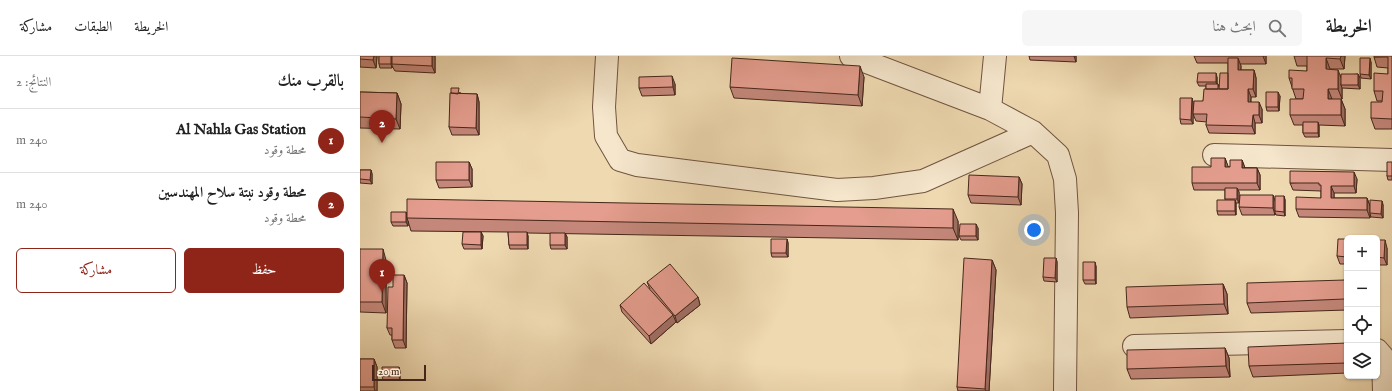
<!DOCTYPE html>
<html lang="ar">
<head>
<meta charset="utf-8">
<style>
	:root { --surface:#fff; --page:#f6f6f6; --text:#222; --muted:#767676; --line:#e0e0e0; --accent:#8f2418 }
	body { margin:0; font-family:"IM FELL English",Amiri,serif; background:var(--page); color:var(--text); direction:rtl }
	.controls { position:absolute; right:12px; bottom:12px; display:grid; overflow:hidden; border-radius:6px; box-shadow:0 1px 3px #0004 }
	.controls button { width:36px; height:36px; display:grid; place-items:center; padding:0; border:0; border-bottom:1px solid var(--line); background:var(--surface); color:var(--text); font:20px sans-serif }
	.scale { position:absolute; left:12px; bottom:10px; width:54px; box-sizing:border-box; padding-left:4px; border:2px solid #45271a; border-top:0; font-size:11px; line-height:14px; white-space:nowrap; color:#45271a; -webkit-text-stroke:3px #f5e6cc; paint-order:stroke }
	.you { position:absolute; left:674px; top:174px; width:14px; height:14px; margin:-10px; border:3px solid #fff; border-radius:50%; background:#1a73e8; box-shadow:0 0 0 6px #1a73e833 }
	.badge { display:grid; place-items:center; width:26px; height:26px; border-radius:50%; background:var(--accent); color:#fff; font-size:13px; font-weight:700 }
	.pin { position:absolute; translate:-50% -33px; filter:drop-shadow(0 1px 2px #0008) }
	.pin::after { content:''; position:absolute; top:21px; width:14px; height:12px; background:inherit; clip-path:polygon(0 0,100% 0,50% 100%) }
	.list { margin:0; padding:0; list-style:none }
	h2 { display:flex; justify-content:space-between; align-items:center; height:52px; margin:0; padding:0 16px; font-size:17px }
	h2 small { font-size:13px; font-weight:400; color:var(--muted) }
	.list li { display:grid; grid-template-columns:26px 1fr auto; gap:12px; align-items:center; box-sizing:border-box; height:64px; padding:0 16px; border-top:1px solid var(--line) }
	.list b { display:block; font-size:15px; white-space:nowrap }
	.list p { margin:0; font-size:13px; white-space:nowrap; color:var(--muted) }
	.list em { font-size:13px; font-style:normal; color:var(--muted) }
	.actions { display:flex; gap:8px; padding:12px 16px }
	.actions a { flex:1; padding:9px 0; border:1px solid var(--accent); border-radius:6px; text-align:center; font-size:14px; color:var(--accent) }
	.actions .main { background:var(--accent); color:#fff }
	.icon { flex:none; width:22px; height:22px; fill:none; stroke:currentColor; stroke-width:2; stroke-linecap:round; stroke-linejoin:round }
	.map { position:relative; flex:none; width:1032px; height:335px; overflow:hidden; direction:ltr }
	header { display:flex; align-items:center; gap:24px; box-sizing:border-box; height:56px; padding:0 20px; background:var(--surface); border-bottom:1px solid var(--line) }
	header strong { font-size:19px }
	nav { display:flex; gap:22px; margin-inline-start:auto; font-size:14px }
	.search { width:280px; height:36px; background:var(--page); display:flex; align-items:center; gap:10px; box-sizing:border-box; padding:0 14px; border-radius:6px; color:var(--muted); font-size:15px }
	main { display:flex }
	aside { flex:1; background:var(--surface) }
	.map>svg:first-child { display:block }
	.lines { fill:none; stroke-linecap:round; stroke-linejoin:round }
	.minor-casing { stroke:#705440; stroke-width:24 }
	.minor { stroke:#f5e6cc; stroke-width:22 }
	.wall { fill:#c4877a; stroke:#45271a }
	.shaded-wall { fill:#a06e63; stroke:#45271a }
	.building { fill:#e49d8e; stroke:#45271a }
</style>
</head>
<body>
<header>
<strong>الخريطة</strong>
<div class="search"><svg class="icon" aria-label="search" viewBox="0 0 24 24"><circle cx="10" cy="10" r="6"/><path d="M15 15l6 6"/></svg>ابحث هنا</div>
<nav><a>الخريطة</a><a>الطبقات</a><a>مشاركة</a></nav>
</header>
<main>
<div class="map">
<svg width="1032" height="335" viewBox="0 0 1032 335">
	<rect width="100%" height="100%" fill="#efd9b1"/>
	<filter id="stains"><feTurbulence type="fractalNoise" baseFrequency=".005" numOctaves="4"/><feColorMatrix values="0 0 0 0 .2 0 0 0 0 .09 0 0 0 0 .02 0 0 0 .5 -.17"/></filter>
	<radialGradient id="worn" r=".72"><stop offset=".6" stop-color="#630" stop-opacity="0"/><stop offset="1" stop-color="#630" stop-opacity=".3"/></radialGradient>
	<g class="lines">
		<g class="minor-casing">
			<path id="minor" d="M 247,0 L 244,51 L 246,80 L 260,104 L 277,109 L 477,134 L 514,132 L 563,125 L 673,76
				M 491,0 L 630,53 L 673,76 L 698,99 L 705,123 L 707,157 L 705,335
				M 630,53 L 635,0
				M 854,99 L 1032,104
				M 774,290 L 987,285
				M 1017,294 L 1023,301 L 1024,335"/>
		</g>
		<use href="#minor" class="minor"/>
	</g>
	<path class="wall" d="M 0,0 L 17,0 L 16,12 L 0,11 Z
		M 19,0 L 75,0 L 75,17 L 35,15 L 32,10 L 32,12 L 20,12 L 19,8 Z
		M 669,0 L 716,0 L 716,6 L 670,4 Z
		M 834,0 L 906,0 L 906,8 L 880,8 L 881,10 L 881,14 L 894,14 L 896,22 L 896,41 L 891,41 L 891,46 L 902,53 L 902,67 L 895,67 L 895,78 L 849,77 L 846,69 L 847,66 L 836,65 L 833,58 L 843,45 L 846,33 L 846,30 L 839,30 L 837,26 L 857,21 L 857,28 L 858,28 L 859,31 L 868,17 L 868,7 L 837,7 Z
		M 934,0 L 985,0 L 984,13 L 970,13 L 970,14 L 981,20 L 998,18 L 1000,22 L 1000,33 L 982,32 L 982,43 L 981,43 L 985,53 L 985,70 L 959,69 L 959,81 L 945,81 L 943,77 L 943,69 L 934,69 L 930,59 L 943,43 L 936,43 L 929,22 L 947,15 L 947,10 L 937,10 Z
		M 1032,0 L 1032,73 L 1015,73 L 1011,62 L 1022,46 L 1023,45 L 1017,45 L 1014,35 L 1028,18 L 1028,12 L 1017,11 L 1014,1 Z
		M 1011,6 L 1011,23 L 1001,22 L 1000,18 Z
		M 504,21 L 502,50 L 374,42 L 370,31 Z
		M 315,28 L 315,39 L 282,40 L 279,32 Z
		M 0,36 L 37,37 L 41,48 L 40,73 L 0,72 Z
		M 100,36 L 100,38 L 117,38 L 119,46 L 119,79 L 92,79 L 89,71 Z
		M 920,40 L 919,55 L 907,55 L 906,51 Z
		M 832,42 L 833,46 L 833,68 L 821,68 L 820,63 Z
		M 865,102 L 868,111 L 870,111 L 882,104 L 885,112 L 897,112 L 900,119 L 900,134 L 878,134 L 879,136 L 879,147 L 876,147 L 876,159 L 858,159 L 857,155 L 865,144 L 865,134 L 834,134 L 832,127 L 851,111 Z
		M 109,106 L 112,113 L 112,131 L 79,132 L 76,124 Z
		M 1032,106 L 1032,124 L 1028,124 L 1027,120 Z
		M 0,114 L 11,114 L 12,118 L 12,128 L 0,127 Z
		M 659,121 L 662,128 L 661,149 L 611,147 L 608,139 Z
		M 997,123 L 996,137 L 974,137 L 974,142 L 1007,142 L 1010,150 L 1022,145 L 1023,149 L 1023,162 L 1011,161 L 1010,158 L 1010,162 L 939,161 L 936,153 L 961,142 L 961,135 L 933,134 L 930,127 Z
		M 924,140 L 925,144 L 925,160 L 916,159 L 915,157 L 915,159 L 882,159 L 879,151 L 915,145 Z
		M 47,157 L 598,165 L 598,184 L 167,177 L 168,180 L 168,193 L 150,193 L 149,189 L 148,176 L 51,175 L 48,165 L 48,170 L 33,170 L 31,166 Z
		M 618,172 L 618,184 L 601,184 L 599,180 Z
		M 121,176 L 123,180 L 122,193 L 104,193 L 102,188 Z
		M 205,177 L 207,181 L 207,193 L 191,193 L 190,189 Z
		M 427,183 L 428,187 L 428,201 L 412,201 L 411,197 Z
		M 987,183 L 987,208 L 980,208 L 977,200 Z
		M 1017,184 L 1027,192 L 1027,209 L 1017,209 Z
		M 0,193 L 26,204 L 26,257 L 0,256 Z
		M 696,202 L 697,206 L 697,226 L 684,225 L 683,221 Z
		M 632,204 L 636,214 L 629,335 L 598,335 L 597,331 Z
		M 736,210 L 736,228 L 725,228 L 723,224 Z
		M 44,219 L 47,227 L 46,292 L 35,292 L 32,284 L 32,279 L 30,279 L 27,272 L 33,231 Z
		M 985,224 L 987,230 L 987,254 L 891,257 L 887,247 Z
		M 287,226 L 338,241 L 340,249 L 317,267 L 315,264 L 316,266 L 291,288 L 262,256 L 260,249 L 290,233 Z
		M 863,228 L 867,238 L 868,258 L 770,262 L 767,251 Z
		M 987,287 L 987,317 L 893,321 L 889,310 Z
		M 865,292 L 869,302 L 870,321 L 771,323 L 767,313 Z
		M 0,303 L 14,303 L 17,311 L 17,335 L 0,335 Z
		M 40,315 L 40,324 L 23,324 L 22,320 Z"/>
	<path class="shaded-wall" d="M 14,0 L 17,0 L 16,12 L 13,4 Z
		M 31,0 L 33,0 L 32,8 L 32,12 L 31,8 Z
		M 72,0 L 75,0 L 75,17 L 72,10 Z
		M 714,0 L 716,0 L 716,6 Z
		M 903,0 L 906,0 L 906,8 Z
		M 981,0 L 985,0 L 984,13 L 980,3 Z
		M 878,2 L 881,10 L 880,22 L 878,14 Z
		M 966,2 L 970,13 L 969,24 L 966,13 Z
		M 1010,2 L 1011,6 L 1011,23 L 1009,19 Z
		M 500,10 L 504,21 L 502,50 L 498,39 Z
		M 894,14 L 896,22 L 896,41 L 893,33 Z
		M 978,14 L 982,24 L 981,29 L 982,32 L 982,43 L 978,33 Z
		M 856,17 L 857,21 L 857,30 L 856,26 Z
		M 998,18 L 1000,22 L 1000,33 L 998,29 Z
		M 312,20 L 315,28 L 315,39 L 313,31 Z
		M 888,33 L 891,41 L 890,53 L 888,46 Z
		M 968,33 L 972,43 L 968,43 Z
		M 918,36 L 920,40 L 919,55 L 918,51 Z
		M 37,37 L 41,48 L 40,73 L 36,63 Z
		M 117,38 L 119,46 L 119,79 L 116,72 Z
		M 832,42 L 833,46 L 833,68 L 831,64 Z
		M 981,43 L 985,53 L 985,70 L 981,59 Z
		M 899,46 L 902,53 L 902,67 L 899,59 Z
		M 893,59 L 895,67 L 895,78 L 892,70 Z
		M 958,66 L 959,71 L 959,81 L 958,77 Z
		M 865,102 L 868,110 L 868,119 L 865,111 Z
		M 882,104 L 885,112 L 882,112 Z
		M 109,106 L 112,113 L 112,131 L 109,124 Z
		M 897,112 L 900,119 L 900,134 L 897,127 Z
		M 11,114 L 12,118 L 12,128 L 10,124 Z
		M 994,116 L 997,123 L 996,137 L 994,130 Z
		M 659,121 L 662,128 L 661,149 L 658,141 Z
		M 971,130 L 974,137 L 974,149 L 971,142 Z
		M 877,132 L 879,136 L 879,147 L 877,143 Z
		M 913,139 L 916,147 L 915,155 L 915,159 L 913,152 Z
		M 924,140 L 925,144 L 925,160 L 924,156 Z
		M 1007,142 L 1010,150 L 1010,162 L 1007,154 Z
		M 875,144 L 876,148 L 876,159 L 875,155 Z
		M 1022,145 L 1023,149 L 1023,162 L 1021,158 Z
		M 593,153 L 598,165 L 598,184 L 593,172 Z
		M 46,156 L 48,160 L 47,162 L 48,165 L 48,170 L 46,166 Z
		M 616,168 L 618,172 L 618,184 L 616,180 Z
		M 121,176 L 123,180 L 122,193 L 121,189 Z
		M 167,176 L 168,180 L 168,193 L 167,189 Z
		M 205,177 L 207,181 L 207,193 L 205,189 Z
		M 427,183 L 428,187 L 428,201 L 426,197 Z
		M 1025,184 L 1027,192 L 1027,209 L 1024,202 Z
		M 23,193 L 26,204 L 26,257 L 22,246 Z
		M 696,202 L 697,206 L 697,226 L 695,222 Z
		M 632,204 L 636,214 L 629,335 L 626,335 L 625,333 Z
		M 735,206 L 736,210 L 736,228 L 735,224 Z
		M 44,219 L 47,227 L 46,292 L 43,284 Z
		M 985,224 L 987,230 L 987,248 L 985,243 Z
		M 863,228 L 867,238 L 868,258 L 864,248 Z
		M 338,241 L 340,249 L 317,267 L 315,260 Z
		M 313,259 L 316,266 L 291,288 L 289,280 Z
		M 865,292 L 869,302 L 870,321 L 866,310 Z
		M 14,303 L 17,311 L 17,335 L 15,335 L 14,331 Z
		M 39,311 L 40,315 L 40,324 L 39,320 Z"/>
	<path class="building" d="M 0,0 L 14,0 L 13,4 L 0,3 Z
		M 19,0 L 31,0 L 31,8 L 19,8 Z
		M 32,0 L 72,0 L 72,10 L 32,8 Z
		M 947,0 L 981,0 L 980,3 L 966,2 L 966,13 L 978,14 L 978,33 L 968,33 L 968,43 L 981,43 L 981,59 L 930,59 L 930,43 L 943,43 L 944,33 L 932,33 L 932,22 L 929,22 L 929,14 L 947,15 Z
		M 1014,0 L 1032,0 L 1032,63 L 1011,62 L 1011,46 L 1022,46 L 1023,35 L 1014,35 L 1014,17 L 1028,18 L 1028,1 L 1014,1 Z
		M 372,2 L 500,10 L 498,39 L 370,31 Z
		M 868,2 L 878,2 L 878,14 L 894,14 L 893,33 L 888,33 L 888,46 L 899,46 L 899,59 L 893,59 L 892,70 L 846,69 L 847,58 L 833,58 L 834,45 L 843,45 L 844,33 L 868,33 Z
		M 1000,2 L 1010,2 L 1009,19 L 1000,18 Z
		M 838,17 L 856,17 L 856,26 L 837,26 Z
		M 860,17 L 868,17 L 868,33 L 859,33 Z
		M 981,18 L 998,18 L 998,29 L 981,29 Z
		M 312,20 L 313,31 L 279,32 L 279,21 Z
		M 846,28 L 858,28 L 858,33 L 846,33 Z
		M 91,32 L 99,32 L 98,38 L 91,37 Z
		M 0,36 L 37,37 L 36,63 L 0,61 Z
		M 906,36 L 918,36 L 918,51 L 906,51 Z
		M 90,37 L 117,38 L 116,72 L 89,71 Z
		M 820,42 L 832,42 L 831,64 L 820,63 Z
		M 943,66 L 958,66 L 958,77 L 943,77 Z
		M 851,102 L 865,102 L 865,111 L 870,111 L 870,104 L 882,104 L 882,112 L 897,112 L 897,127 L 832,127 L 832,111 L 851,111 Z
		M 76,106 L 109,106 L 109,124 L 76,124 Z
		M 1027,106 L 1032,106 L 1032,120 L 1027,120 Z
		M 0,114 L 11,114 L 10,124 L 0,123 Z
		M 930,115 L 994,116 L 994,130 L 971,130 L 971,142 L 1007,142 L 1007,154 L 936,153 L 936,141 L 961,142 L 961,129 L 959,129 L 959,127 L 930,127 Z
		M 609,119 L 659,121 L 658,141 L 608,139 Z
		M 865,132 L 877,132 L 877,143 L 865,143 Z
		M 880,139 L 913,139 L 913,152 L 879,151 Z
		M 915,140 L 924,140 L 924,156 L 915,155 Z
		M 47,143 L 593,153 L 593,172 L 47,162 Z
		M 857,144 L 875,144 L 875,155 L 857,155 Z
		M 1010,144 L 1022,145 L 1021,158 L 1010,157 Z
		M 31,156 L 46,156 L 46,166 L 31,166 Z
		M 600,168 L 616,168 L 616,180 L 599,180 Z
		M 103,176 L 121,176 L 121,189 L 102,188 Z
		M 148,176 L 167,176 L 167,189 L 149,189 Z
		M 190,177 L 205,177 L 205,189 L 190,189 Z
		M 411,183 L 427,183 L 426,197 L 411,197 Z
		M 978,183 L 987,183 L 987,201 L 977,200 Z
		M 1017,184 L 1025,184 L 1024,202 L 1017,201 Z
		M 0,193 L 23,193 L 22,246 L 0,246 Z
		M 604,202 L 632,204 L 625,333 L 597,331 Z
		M 684,202 L 696,202 L 695,222 L 683,221 Z
		M 723,206 L 735,206 L 735,224 L 723,224 Z
		M 310,208 L 338,241 L 315,260 L 287,226 Z
		M 33,219 L 44,219 L 43,284 L 32,284 L 32,272 L 27,272 L 28,231 L 33,231 Z
		M 985,224 L 985,243 L 887,247 L 887,227 Z
		M 284,227 L 313,259 L 289,280 L 260,249 Z
		M 863,228 L 864,248 L 767,251 L 766,231 Z
		M 987,287 L 987,307 L 889,310 L 888,291 Z
		M 865,292 L 866,310 L 767,313 L 767,294 Z
		M 0,303 L 14,303 L 14,331 L 0,331 Z
		M 22,311 L 39,311 L 39,320 L 22,320 Z"/>
	<rect width="100%" height="100%" filter="url(#stains)"/>
	<rect width="100%" height="100%" fill="url(#worn)"/>
</svg>
<div class="controls">
<button>+</button>
<button>−</button>
<button><svg class="icon" aria-label="locate" viewBox="0 0 24 24"><circle cx="12" cy="12" r="6"/><path d="M12 2v4M12 18v4M2 12h4M18 12h4"/></svg></button>
<button><svg class="icon" aria-label="layers" viewBox="0 0 24 24"><path d="M12 4l9 5-9 5-9-5zM3 14l9 5 9-5"/></svg></button>
</div>
<div class="scale">20 m</div>
<div class="you"></div>
<div class="pin badge" style="left:22px;top:236px">1</div>
<div class="pin badge" style="left:22px;top:87px">2</div>
</div>
<aside>
<h2>بالقرب منك<small>النتائج: 2</small></h2>
<ul class="list">
<li><span class="badge">1</span><div><b>Al Nahla Gas Station</b><p>محطة وقود</p></div><em>240 m</em></li>
<li><span class="badge">2</span><div><b>محطة وقود نبتة سلاح المهندسين</b><p>محطة وقود</p></div><em>240 m</em></li>
</ul>
<div class="actions"><a class="main">حفظ</a><a>مشاركة</a></div>
</aside>
</main>
</body>
</html>
